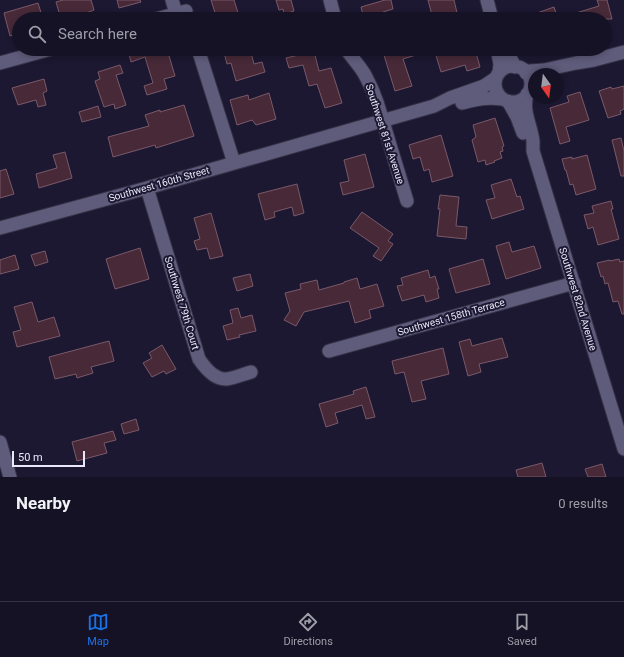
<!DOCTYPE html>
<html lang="en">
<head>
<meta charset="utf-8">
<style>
	:root { --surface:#151226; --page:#222032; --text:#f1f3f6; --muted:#9d9ea7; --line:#343243; --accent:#1a73e8 }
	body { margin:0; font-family:Roboto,sans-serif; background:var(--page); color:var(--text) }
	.compass { position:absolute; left:528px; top:68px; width:36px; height:36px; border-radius:50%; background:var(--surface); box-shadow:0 2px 6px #0003; rotate:166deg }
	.scale { position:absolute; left:12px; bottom:10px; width:73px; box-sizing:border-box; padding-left:4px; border:2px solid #e9e8fa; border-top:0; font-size:11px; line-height:14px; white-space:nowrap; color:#e9e8fa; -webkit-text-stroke:3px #1c1832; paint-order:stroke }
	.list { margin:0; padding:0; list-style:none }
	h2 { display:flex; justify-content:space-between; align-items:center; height:52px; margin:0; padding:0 16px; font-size:17px }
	h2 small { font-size:13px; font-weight:400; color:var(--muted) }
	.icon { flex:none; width:22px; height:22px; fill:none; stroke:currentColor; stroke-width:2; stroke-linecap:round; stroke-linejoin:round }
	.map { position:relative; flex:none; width:624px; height:477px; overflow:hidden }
	.search { position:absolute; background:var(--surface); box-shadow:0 2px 6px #0003; left:12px; right:12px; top:12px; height:44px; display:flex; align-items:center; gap:10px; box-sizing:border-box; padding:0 14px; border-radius:22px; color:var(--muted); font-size:15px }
	.sheet { height:124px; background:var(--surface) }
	nav { display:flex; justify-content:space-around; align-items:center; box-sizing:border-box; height:56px; border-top:1px solid var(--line); background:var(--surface); font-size:11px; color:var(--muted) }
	nav a { display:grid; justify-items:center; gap:2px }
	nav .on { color:var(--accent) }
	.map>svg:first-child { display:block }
	.building { fill:#472938; stroke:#7a5969 }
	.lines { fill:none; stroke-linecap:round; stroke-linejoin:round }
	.minor-casing { stroke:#343146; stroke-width:15 }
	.minor { stroke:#5f5b7b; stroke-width:13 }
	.labels { text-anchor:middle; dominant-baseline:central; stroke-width:4; stroke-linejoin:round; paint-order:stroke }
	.street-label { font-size:10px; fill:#e9e8fa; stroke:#1c1832 }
</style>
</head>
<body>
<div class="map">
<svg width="624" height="477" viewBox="0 0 624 477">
	<rect width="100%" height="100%" fill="#1c1832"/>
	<path class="building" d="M 63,0 L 91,0 L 94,10 L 81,15 L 81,16 L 72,19 L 61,19 L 56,2 Z
		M 117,0 L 140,0 L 141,2 L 119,8 Z
		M 211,0 L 234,0 L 240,19 L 217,19 Z
		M 276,0 L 291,0 L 294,11 L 284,14 L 283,9 L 279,10 Z
		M 385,0 L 391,0 L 393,9 L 383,12 L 385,19 L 364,19 L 361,7 Z
		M 428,0 L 454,0 L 458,17 L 450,19 L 433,19 Z
		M 597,0 L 607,0 L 612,19 L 563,19 L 563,17 L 599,6 Z
		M 38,3 L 43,19 L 19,19 L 19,33 L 10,36 L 4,13 Z
		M 554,7 L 558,19 L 523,19 L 523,18 Z
		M 133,49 L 167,49 L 175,76 L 164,79 L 167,89 L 147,95 L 144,86 L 153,83 L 145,57 L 131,62 L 128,50 Z
		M 223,49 L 250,49 L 254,64 L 262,62 L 265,72 L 236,81 L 231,63 L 227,64 Z
		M 297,49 L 329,49 L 329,52 L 315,55 L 319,71 L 331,68 L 342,103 L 325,108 L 317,84 L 309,86 L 303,65 L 289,68 L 286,58 L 299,55 Z
		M 392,49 L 429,49 L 429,51 L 403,59 L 412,86 L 395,91 L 383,52 Z
		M 434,49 L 475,49 L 480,67 L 467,71 L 465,65 L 441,72 Z
		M 120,65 L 123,73 L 116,75 L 126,105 L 115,109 L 114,104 L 104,107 L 95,81 L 100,79 L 98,72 Z
		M 44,79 L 47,91 L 43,93 L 46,105 L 38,107 L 36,100 L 18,105 L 12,88 Z
		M 624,86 L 624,109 L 620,111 L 621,114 L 608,118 L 599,91 L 611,87 L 612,89 Z
		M 580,92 L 589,120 L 566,127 L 570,141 L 560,144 L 550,108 L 569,102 L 567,96 Z
		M 269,93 L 276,119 L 256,125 L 252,120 L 237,125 L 230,100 L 248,95 L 249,100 Z
		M 184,105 L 194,136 L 156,148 L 155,145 L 113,157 L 108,137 L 149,126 L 145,115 L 160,110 L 160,112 Z
		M 98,106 L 101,117 L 82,122 L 79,112 Z
		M 495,118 L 504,146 L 502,147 L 503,151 L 500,152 L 502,158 L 494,161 L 495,162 L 486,165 L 485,160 L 478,162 L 472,140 L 476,137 L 473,125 Z
		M 441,135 L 453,176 L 432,182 L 429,169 L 424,171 L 420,157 L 413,159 L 409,145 Z
		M 621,138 L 624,151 L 624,176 L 621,176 L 612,140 Z
		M 65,152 L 72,178 L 39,188 L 36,174 L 57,168 L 53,155 Z
		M 365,154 L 374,187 L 343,195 L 340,183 L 349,181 L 344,160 Z
		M 587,155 L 596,189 L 576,195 L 573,184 L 570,185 L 566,170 L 565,170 L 562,159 L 572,157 L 572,159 Z
		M 6,169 L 14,194 L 0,198 L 0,171 Z
		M 511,179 L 517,197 L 520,196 L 524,209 L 492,219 L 486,200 L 495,198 L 491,185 Z
		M 297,184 L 304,213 L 294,216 L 292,207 L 274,212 L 275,217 L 265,220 L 258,194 Z
		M 440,195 L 459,197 L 456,226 L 467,227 L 466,239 L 437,236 L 440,209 L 438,209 Z
		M 611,201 L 613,209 L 611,209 L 619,239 L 598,245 L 593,227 L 588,229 L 584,215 L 594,213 L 592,206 Z
		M 362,212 L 393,234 L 388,241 L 393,244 L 381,261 L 373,256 L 379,248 L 350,228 Z
		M 211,213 L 223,256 L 210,259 L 207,248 L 197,250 L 194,241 L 200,239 L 194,218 Z
		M 509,242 L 512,252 L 534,246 L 541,268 L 506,279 L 496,246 Z
		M 140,248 L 149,279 L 115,289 L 106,259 Z
		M 45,251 L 48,262 L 35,266 L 31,255 Z
		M 15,255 L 19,269 L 0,274 L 0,260 Z
		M 483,259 L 490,284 L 456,293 L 449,269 Z
		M 619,259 L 620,262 L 624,261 L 624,314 L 622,314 L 618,301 L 613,302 L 608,283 L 605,284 L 603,276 L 601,277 L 597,263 L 610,260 L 610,261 Z
		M 428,270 L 430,278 L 435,276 L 439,289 L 437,289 L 439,298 L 426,302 L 424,295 L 402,301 L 397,286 L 403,285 L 401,278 Z
		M 250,274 L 253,286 L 237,291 L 233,278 Z
		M 357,278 L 360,289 L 377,284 L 384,306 L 369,310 L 371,318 L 355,323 L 349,301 L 304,312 L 296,326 L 284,320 L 290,311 L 285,293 L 301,289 L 300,284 L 317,280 L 319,290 L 344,283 L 344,282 Z
		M 32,302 L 38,322 L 54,317 L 60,336 L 17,347 L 13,332 L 21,330 L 14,307 Z
		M 238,308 L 241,318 L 252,315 L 256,331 L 239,335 L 240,337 L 227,340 L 223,326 L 233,323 L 230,310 Z
		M 502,338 L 508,357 L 479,364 L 481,372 L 468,376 L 459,342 L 470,339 L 472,346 Z
		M 109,341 L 114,361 L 91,367 L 93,373 L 77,378 L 76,374 L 55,379 L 49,357 Z
		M 162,345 L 176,369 L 166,374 L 164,371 L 152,377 L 143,363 L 152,358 L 149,353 Z
		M 443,348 L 449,374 L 421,381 L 426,399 L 412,402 L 404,372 L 395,374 L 392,361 Z
		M 366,387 L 375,417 L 366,419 L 362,405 L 335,413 L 338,423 L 326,427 L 319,404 L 354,394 L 353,391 Z
		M 136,419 L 139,430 L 124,434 L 121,424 Z
		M 113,431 L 116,440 L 104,443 L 107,453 L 77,461 L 72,442 Z
		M 542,463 L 546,477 L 518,477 L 516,470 Z
		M 602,464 L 606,477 L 588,477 L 585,469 Z"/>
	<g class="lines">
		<g class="minor-casing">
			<path id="minor" d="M 172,0 L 176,13
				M 330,0 L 335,19
				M 487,0 L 492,19
				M 156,19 L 186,11
				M 198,49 L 234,163
				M 346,49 C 352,58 360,66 365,75 C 370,84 374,93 377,102 L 407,201
				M 497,49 L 500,64 L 499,73
				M 506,49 L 515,67
				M 0,63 L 51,49
				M495 84a18 18 0 1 1 36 0a18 18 0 1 1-36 0Z
				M 526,73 L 530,71 L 544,70 L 576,63 L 594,60 L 624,52
				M 527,94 C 522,112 531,124 533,141 C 533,144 533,147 533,151 L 624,449
				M 508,101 L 517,117 L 523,133
				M 462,103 C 478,99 485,97 503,99
				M 147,188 L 199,359 C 205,368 215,380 227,379 C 235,378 244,374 251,372
				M 0,228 L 147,188 L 434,106 L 450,98 L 484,86 L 496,78
				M 329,351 L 574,283
				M 0,442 L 10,477"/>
		</g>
		<use href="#minor" class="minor"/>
	</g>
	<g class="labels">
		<g class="street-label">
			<text transform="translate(385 134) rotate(72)">Southwest 81st Avenue</text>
			<text transform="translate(159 184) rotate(-16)">Southwest 160th Street</text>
			<text transform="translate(578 299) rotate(73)">Southwest 82nd Avenue</text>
			<text transform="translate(182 303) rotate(73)">Southwest 79th Court</text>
			<text transform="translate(451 317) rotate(-16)">Southwest 158th Terrace</text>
		</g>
	</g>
</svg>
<svg class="compass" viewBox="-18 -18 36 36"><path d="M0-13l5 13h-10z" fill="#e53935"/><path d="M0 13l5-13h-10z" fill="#9d9ea7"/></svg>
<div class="scale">50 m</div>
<div class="search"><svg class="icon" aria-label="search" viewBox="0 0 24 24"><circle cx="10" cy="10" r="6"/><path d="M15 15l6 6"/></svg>Search here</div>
</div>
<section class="sheet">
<h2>Nearby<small>0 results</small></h2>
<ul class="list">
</ul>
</section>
<nav>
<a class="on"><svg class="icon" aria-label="map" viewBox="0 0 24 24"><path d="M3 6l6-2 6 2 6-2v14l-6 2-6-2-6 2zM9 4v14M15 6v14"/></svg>Map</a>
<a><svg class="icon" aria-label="directions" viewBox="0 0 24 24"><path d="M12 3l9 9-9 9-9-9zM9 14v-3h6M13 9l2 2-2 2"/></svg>Directions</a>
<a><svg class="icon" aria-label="saved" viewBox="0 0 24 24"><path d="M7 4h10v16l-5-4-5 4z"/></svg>Saved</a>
</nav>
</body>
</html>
